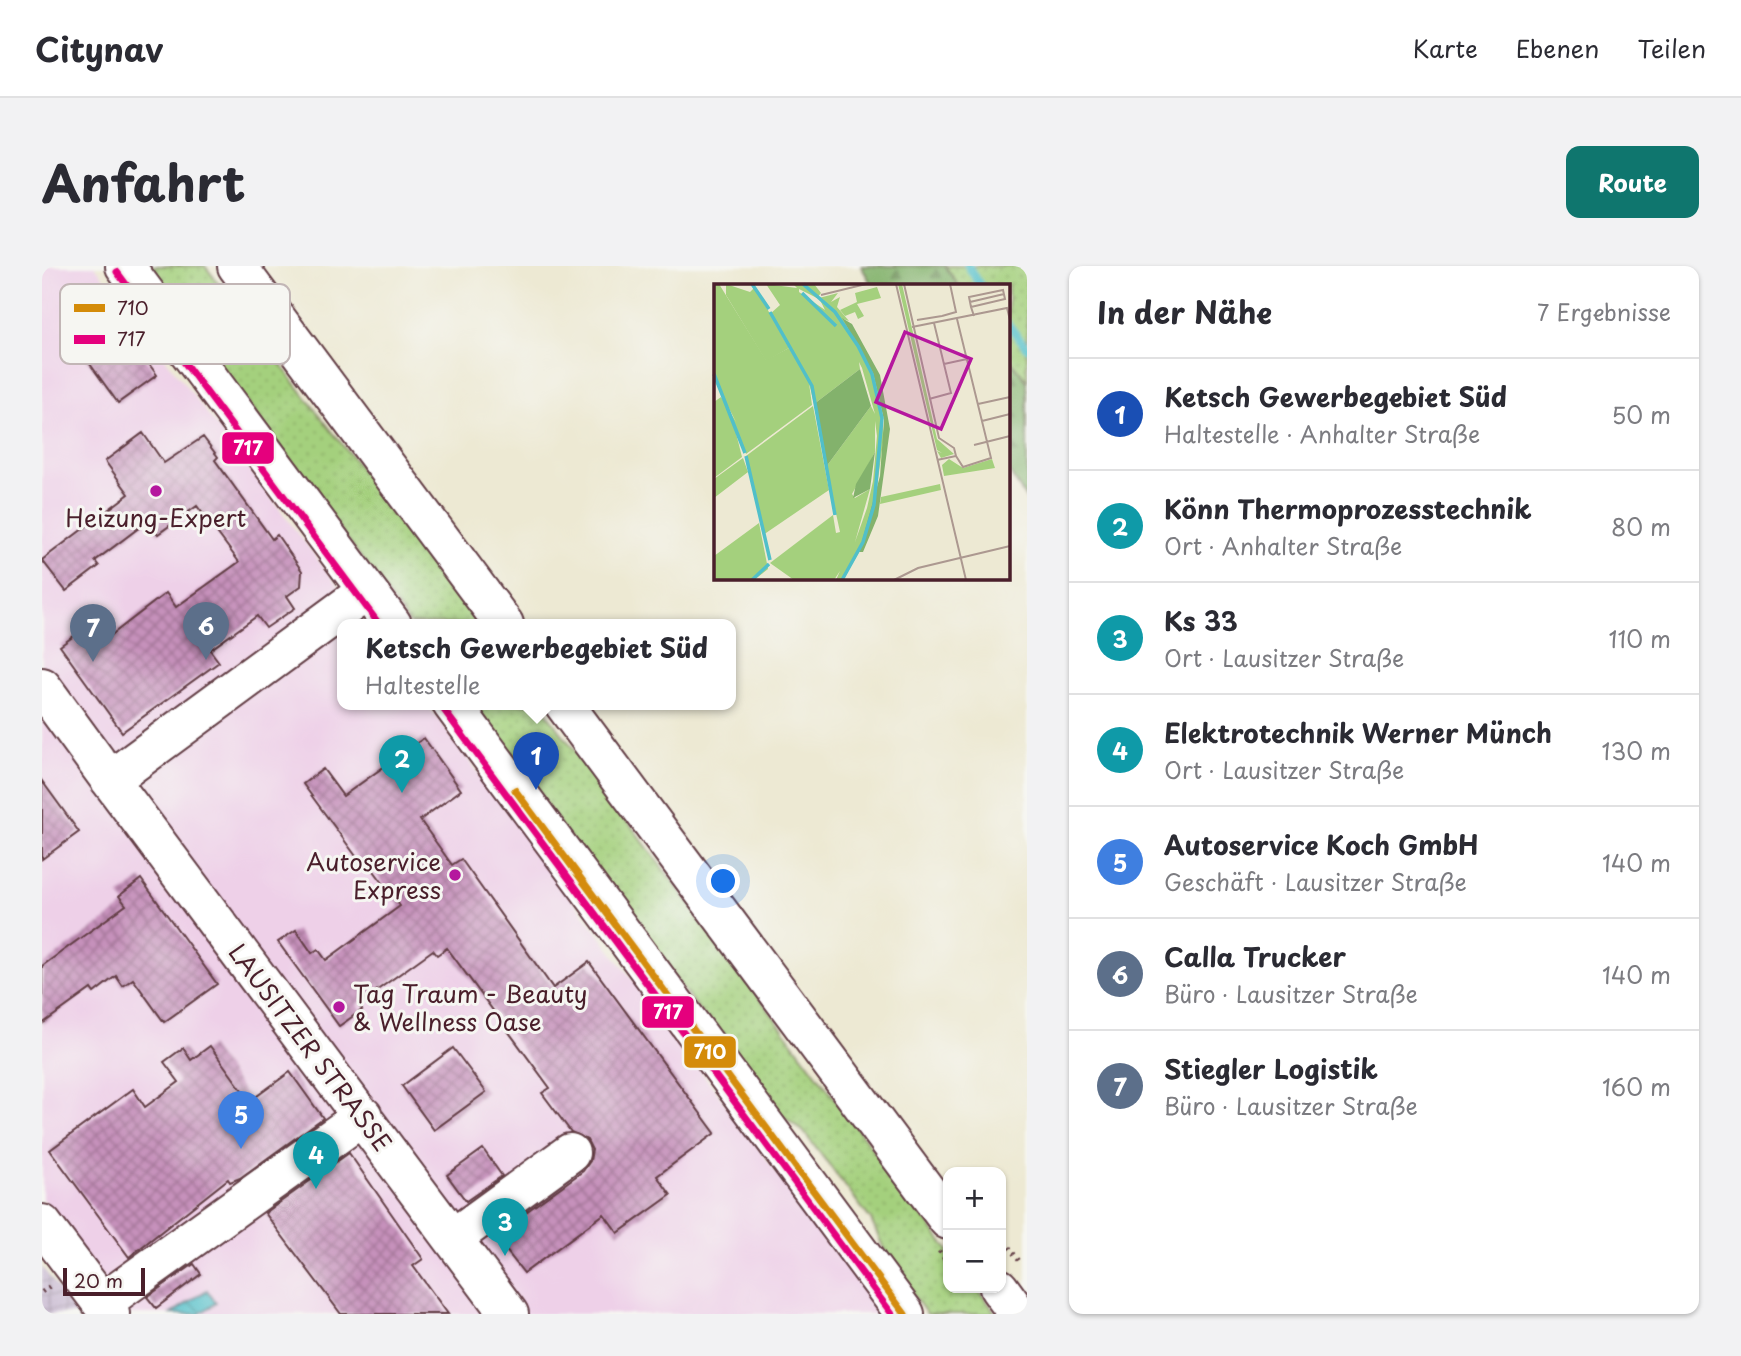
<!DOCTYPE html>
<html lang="de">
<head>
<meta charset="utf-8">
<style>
	:root { --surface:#fff; --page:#f2f2f3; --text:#2b2b33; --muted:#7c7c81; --line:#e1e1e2; --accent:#0f766e }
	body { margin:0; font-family:"Playpen Sans",sans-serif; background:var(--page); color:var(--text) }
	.controls { position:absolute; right:21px; bottom:21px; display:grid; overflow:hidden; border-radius:14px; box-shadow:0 2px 5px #0004 }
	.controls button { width:63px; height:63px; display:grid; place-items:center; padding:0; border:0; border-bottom:2px solid var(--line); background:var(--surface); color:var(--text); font:35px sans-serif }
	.scale { position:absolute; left:21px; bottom:18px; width:82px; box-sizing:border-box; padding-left:7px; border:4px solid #4a1f2b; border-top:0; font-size:19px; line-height:24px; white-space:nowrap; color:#4a1f2b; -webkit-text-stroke:5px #f6f6f2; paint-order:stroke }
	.you { position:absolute; left:682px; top:616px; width:24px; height:24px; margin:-18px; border:5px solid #fff; border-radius:50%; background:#1a73e8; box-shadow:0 0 0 10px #1a73e833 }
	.badge { display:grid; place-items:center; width:46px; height:46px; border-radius:50%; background:var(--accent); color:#fff; font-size:23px; font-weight:700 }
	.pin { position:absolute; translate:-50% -58px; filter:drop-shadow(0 2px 4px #0008) }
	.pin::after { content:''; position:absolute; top:37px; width:24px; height:21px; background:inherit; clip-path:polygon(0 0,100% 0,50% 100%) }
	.popup { position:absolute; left:295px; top:353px; width:399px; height:91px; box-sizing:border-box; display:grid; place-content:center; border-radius:14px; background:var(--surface); filter:drop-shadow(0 2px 5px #0005); font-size:23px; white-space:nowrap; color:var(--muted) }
	.popup b { font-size:26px; color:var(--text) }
	.popup::after { content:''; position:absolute; left:50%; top:100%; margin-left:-14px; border:14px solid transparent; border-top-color:var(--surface) }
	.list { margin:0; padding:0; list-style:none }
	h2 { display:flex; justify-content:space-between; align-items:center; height:91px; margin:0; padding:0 28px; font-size:30px }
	h2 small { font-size:23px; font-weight:400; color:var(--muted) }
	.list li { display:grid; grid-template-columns:46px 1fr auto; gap:21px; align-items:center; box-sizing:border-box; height:112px; padding:0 28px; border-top:2px solid var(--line) }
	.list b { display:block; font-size:26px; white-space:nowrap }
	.list p { margin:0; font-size:23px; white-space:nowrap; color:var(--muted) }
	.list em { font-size:23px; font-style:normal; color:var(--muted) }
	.map { position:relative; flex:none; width:985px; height:1048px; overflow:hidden; border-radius:14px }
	header { display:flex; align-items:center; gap:42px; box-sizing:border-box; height:98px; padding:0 35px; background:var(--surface); border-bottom:2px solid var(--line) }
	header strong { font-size:33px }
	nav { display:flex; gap:38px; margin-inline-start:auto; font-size:24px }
	.intro { display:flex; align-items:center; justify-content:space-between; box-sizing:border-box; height:168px; padding:0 42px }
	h1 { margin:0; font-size:49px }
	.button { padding:18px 32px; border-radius:14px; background:var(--accent); color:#fff; font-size:24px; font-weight:700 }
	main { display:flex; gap:42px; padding:0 42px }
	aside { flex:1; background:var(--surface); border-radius:14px; box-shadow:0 2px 5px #0004 }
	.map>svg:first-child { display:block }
	.built { fill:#eed0e8 }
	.industrial { fill:url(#industrial-grid) }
	.green { fill:url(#green-dots); stroke:#777854; stroke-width:2 }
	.forest { fill:url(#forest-firs); stroke:#66684c; stroke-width:2 }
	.water { fill:url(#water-waves); stroke:#4e6f7a; stroke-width:2 }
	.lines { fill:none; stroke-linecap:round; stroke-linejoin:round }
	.stream { stroke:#51bfc9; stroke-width:8 }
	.building { fill:url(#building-cross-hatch) }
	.minor-casing { stroke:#623d44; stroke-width:42 }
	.path { stroke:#623d44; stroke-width:4.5; stroke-dasharray:2 5; stroke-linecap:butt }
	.minor { stroke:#fff; stroke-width:38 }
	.bus-1-casing { stroke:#f6f6f2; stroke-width:12 }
	.bus-2-casing { stroke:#f6f6f2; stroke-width:12 }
	.bus-1 { stroke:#d48b09; stroke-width:7 }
	.bus-2 { stroke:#e5007d; stroke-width:7 }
	.poi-dot { fill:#b5179e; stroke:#f6f6f2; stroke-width:2.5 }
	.labels { text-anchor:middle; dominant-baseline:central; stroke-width:6; stroke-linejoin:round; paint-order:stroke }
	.poi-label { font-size:24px; fill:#4a1f2b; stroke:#f6f6f2 }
	.street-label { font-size:24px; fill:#4a1f2b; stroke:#f6f6f2 }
	.inset-river { fill:none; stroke:#51bfc9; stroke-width:3.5 }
	.inset-road { fill:none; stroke:#ac9890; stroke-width:2 }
	.view { fill:#b5179e; fill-opacity:0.15; stroke:#b5179e; stroke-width:3.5 }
	.inset-edge { fill:none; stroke:#4a1f2b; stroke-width:3.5 }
	.key { fill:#f6f6f2; stroke:#c2b6b6; stroke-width:2 }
	.key-label { font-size:19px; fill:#4a1f2b }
	.line-badge { stroke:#f6f6f2; stroke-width:2.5 }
	.badge-label { font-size:19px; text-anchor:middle; font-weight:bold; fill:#fff }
</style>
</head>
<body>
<header>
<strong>Citynav</strong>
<nav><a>Karte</a><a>Ebenen</a><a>Teilen</a></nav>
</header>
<div class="intro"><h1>Anfahrt</h1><a class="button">Route</a></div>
<main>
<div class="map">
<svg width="985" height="1048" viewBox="0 0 985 1048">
	<defs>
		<pattern id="industrial-grid" width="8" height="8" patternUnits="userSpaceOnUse" patternTransform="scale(1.75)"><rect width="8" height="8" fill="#ccbed4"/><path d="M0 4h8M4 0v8" fill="none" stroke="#b1a3b6"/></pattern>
		<pattern id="green-dots" width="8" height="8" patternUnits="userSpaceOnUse" patternTransform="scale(1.75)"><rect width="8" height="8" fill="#a4d07d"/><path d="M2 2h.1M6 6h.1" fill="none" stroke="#8fb26c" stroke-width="1.8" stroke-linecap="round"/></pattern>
		<pattern id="forest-firs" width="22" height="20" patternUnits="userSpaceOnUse" patternTransform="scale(1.75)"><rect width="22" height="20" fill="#83b26c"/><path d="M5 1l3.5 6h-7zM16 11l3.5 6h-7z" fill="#6d9059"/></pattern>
		<pattern id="water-waves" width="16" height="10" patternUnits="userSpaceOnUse" patternTransform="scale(1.75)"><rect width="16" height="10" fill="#51bfc9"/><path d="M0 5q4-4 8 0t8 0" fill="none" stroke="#459ba3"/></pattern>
		<pattern id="building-cross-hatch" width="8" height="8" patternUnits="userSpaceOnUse" patternTransform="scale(1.75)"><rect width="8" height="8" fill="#c691bb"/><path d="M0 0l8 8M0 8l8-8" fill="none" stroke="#a37698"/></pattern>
	</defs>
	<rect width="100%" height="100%" fill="#f6f6f2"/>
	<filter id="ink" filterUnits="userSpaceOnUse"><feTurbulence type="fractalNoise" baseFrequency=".0143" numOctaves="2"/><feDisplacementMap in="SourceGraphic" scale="14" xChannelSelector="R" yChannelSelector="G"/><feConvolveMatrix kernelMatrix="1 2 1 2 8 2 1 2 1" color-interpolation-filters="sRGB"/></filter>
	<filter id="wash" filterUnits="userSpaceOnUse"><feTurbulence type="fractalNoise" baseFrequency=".00686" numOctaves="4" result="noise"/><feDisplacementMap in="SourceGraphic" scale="28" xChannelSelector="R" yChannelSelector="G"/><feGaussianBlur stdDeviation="1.57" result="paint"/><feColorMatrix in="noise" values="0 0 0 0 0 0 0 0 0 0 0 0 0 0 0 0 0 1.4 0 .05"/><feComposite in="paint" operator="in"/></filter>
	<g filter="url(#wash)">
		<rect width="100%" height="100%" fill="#ede9d3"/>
		<path class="built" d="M 0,0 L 53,0 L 325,358 L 300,358 L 300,438 L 385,438 L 840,1048 L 87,1048 L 0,933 Z"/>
		<path class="industrial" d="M 0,1001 L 25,1034 L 35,1048 L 0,1048 Z"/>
		<path class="green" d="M 104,0 L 163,0 L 438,358 L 368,358 Z
			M 903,0 L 985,0 L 985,115 L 966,92 L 966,19 L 916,19 Z
			M 428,438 L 498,438 L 906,984 L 906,1022 L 935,1022 L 954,1048 L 885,1048 L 851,1003 L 829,954 L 761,865 L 730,842 Z"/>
		<path class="forest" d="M 819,0 L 903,0 L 916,19 L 830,19 Z
			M 966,92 L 985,115 L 985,234 L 966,204 Z"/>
		<path class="water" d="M 165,1024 L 174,1037 L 157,1048 L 129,1048 Z"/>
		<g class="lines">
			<path class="stream" d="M 926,0 L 938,19
				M 966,58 L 985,82"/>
		</g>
		<g id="blocks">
			<path class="building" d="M 82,64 L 115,109 L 76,137 L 43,91 Z
				M 101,167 L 122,197 L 161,171 L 176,191 L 173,194 L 230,273 L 235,269 L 260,305 L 259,320 L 245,330 L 253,342 L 224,362 L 215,350 L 168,384 L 177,396 L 80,466 L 18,380 L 50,357 L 58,357 L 68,370 L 124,327 L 134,341 L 197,296 L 155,240 L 116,268 L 106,255 L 53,295 L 57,300 L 24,325 L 0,294 L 87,228 L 63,195 Z
				M 382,472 L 419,524 L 378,554 L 410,599 L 419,593 L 511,722 L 547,696 L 673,867 L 615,910 L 629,929 L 576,967 L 562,948 L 482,1007 L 452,969 L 541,905 L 548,895 L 550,884 L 545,874 L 529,866 L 500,827 L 508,822 L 405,682 L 395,689 L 391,684 L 316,738 L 320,744 L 297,760 L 236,676 L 254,664 L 270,687 L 276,683 L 284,694 L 358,640 L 324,594 L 319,597 L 261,518 L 281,503 L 301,530 Z
				M 0,515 L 37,566 L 0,593 Z
				M 99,613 L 175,718 L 122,756 L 91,713 L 81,720 L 74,710 L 52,727 L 49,723 L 0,758 L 0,700 L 84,639 L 77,630 Z
				M 168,780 L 208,835 L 248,806 L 281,852 L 198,912 L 188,916 L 186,913 L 87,991 L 8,884 L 91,823 L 103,841 L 137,816 L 122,796 L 141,782 L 149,794 Z
				M 411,782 L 444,826 L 392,864 L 360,820 Z
				M 441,883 L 460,910 L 424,935 L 405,909 Z
				M 307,887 L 381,993 L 371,1000 L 406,1048 L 299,1048 L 223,947 Z
				M 152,998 L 159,1008 L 114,1042 L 105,1031 Z"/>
		</g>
	</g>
	<g filter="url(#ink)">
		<use href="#blocks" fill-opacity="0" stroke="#623d44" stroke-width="2"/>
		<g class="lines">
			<g class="minor-casing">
				<path id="minor" d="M 83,0 L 350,358
					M 195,0 L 462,358
					M 325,325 L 68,514 L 467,1048
					M 0,421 L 68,514
					M 410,438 L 863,1048
					M 522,438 L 906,954
					M 0,958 L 68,1048
					M 411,972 L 528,887
					M 957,1022 L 976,1048
					M 60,1037 L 321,850"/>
			</g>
			<path class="path" d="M 959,970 L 978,996
				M 897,985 L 906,998
				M 0,1026 L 8,1020"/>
			<use href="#minor" class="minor"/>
			<g class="bus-1-casing">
				<path id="bus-1" d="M 473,524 L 863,1048"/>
			</g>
			<g class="bus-2-casing">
				<path id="bus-2" d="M 75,6 L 337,358
					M 402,444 L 850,1048"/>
			</g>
			<use href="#bus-1" class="bus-1"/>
			<use href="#bus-2" class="bus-2"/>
		</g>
	</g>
	<g class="poi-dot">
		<circle cx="114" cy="225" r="7"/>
		<circle cx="413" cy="609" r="7"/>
		<circle cx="297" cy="741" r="7"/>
	</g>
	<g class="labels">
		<g class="poi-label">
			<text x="114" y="251">Heizung-Expert</text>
			<text x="399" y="595" text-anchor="end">Autoservice<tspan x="399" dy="28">Express</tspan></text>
			<text x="311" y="727" text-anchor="start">Tag Traum - Beauty<tspan x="311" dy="28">&amp; Wellness Oase</tspan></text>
		</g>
		<g class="street-label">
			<text transform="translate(269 781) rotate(53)">LAUSITZER STRASSE</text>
		</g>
	</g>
	<g transform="translate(672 18)">
		<rect width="296" height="296" fill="#ede9d3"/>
		<path d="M 0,0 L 5,0 L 52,76 L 75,64 L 92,93 L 75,62 L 56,30 L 66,21 L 52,0 L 83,4 L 79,0 L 100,0 L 107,9 L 103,14 L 85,5 L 85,8 L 111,26 L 105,14 L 124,9 L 117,18 L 126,13 L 123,23 L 135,37 L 129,35 L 159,89 L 170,151 L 160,225 L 148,263 L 129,296 L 122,296 L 126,287 L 120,296 L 80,296 L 56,279 L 119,231 L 122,249 L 126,248 L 112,183 L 157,122 L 161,130 L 148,84 L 145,78 L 146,85 L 100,120 L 95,99 L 98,121 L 32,170 L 20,141 L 28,173 L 0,194 L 0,118 L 7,113 L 22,138 L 0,95 ZM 161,137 L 163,152 L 159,197 L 153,224 L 141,258 L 156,205 L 141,214 L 138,210 L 161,168 ZM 184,0 L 188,0 L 223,155 L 240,170 L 227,174 L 223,167 L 228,169 L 223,166 ZM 99,122 L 115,206 L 49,251 L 32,172 ZM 29,174 L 34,188 L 0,214 L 0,195 ZM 235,175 L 249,184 L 278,175 L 281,184 L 230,192 L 228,181 ZM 226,200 L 227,206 L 166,220 L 167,213 ZM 45,239 L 54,285 L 40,296 L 0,296 L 0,272 Z" fill="#a4d07d" fill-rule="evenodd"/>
		<path d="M 128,34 L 138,40 L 166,91 L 176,145 L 164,232 L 149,268 L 145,268 L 166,192 L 170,136 L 159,89 ZM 146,85 L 157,122 L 112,183 L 100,120 ZM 161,168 L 156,205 L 139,214 L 142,200 Z" fill="#83b26c"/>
		<path d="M 12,0 L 36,8 L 41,3 L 75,64 L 52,77 L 12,11 Z" fill="#a4d07d"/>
		<path d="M 163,3 L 167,14 L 143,20 L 150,32 L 144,35 L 141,28 L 131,32 L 126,26 L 143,18 L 141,9 Z" fill="#a4d07d"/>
		<path class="inset-river" d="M 38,0 L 55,25M 89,0 L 121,28 L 144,62 L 158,90 L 168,134 L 160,221 L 149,258 L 128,296M 88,9 L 122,42M 56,28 L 98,102 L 121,231M 0,90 L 31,169M 32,172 L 56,276M 38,296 L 55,280"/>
		<path class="inset-road" d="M 182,0 L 252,296M 190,0 L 225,154 L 240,164 L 242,172 L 223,176M 107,11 L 152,0M 256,18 L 290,10M 257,23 L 291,15 L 289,6 L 255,13 L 257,23 L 260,32M 228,32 L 242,28 L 236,0M 203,36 L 228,32M 198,43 L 293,24 L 296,36M 230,80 L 253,75M 215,115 L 237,109 L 220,39M 264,120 L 296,113M 268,137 L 296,130M 260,161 L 296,152M 242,172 L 249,183 L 277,174 L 243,35M 180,296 L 204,284 L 296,262"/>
		<path class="view" d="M 191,48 L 257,75 L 227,145 L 162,118 Z"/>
		<rect width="296" height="296" class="inset-edge"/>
	</g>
	<rect x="18" y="18" width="230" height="80" rx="10" class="key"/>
	<rect x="32" y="38" width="31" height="8" fill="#d48b09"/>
	<rect x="32" y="69" width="31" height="9" fill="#e5007d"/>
	<g class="key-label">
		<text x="75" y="49">710</text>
		<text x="75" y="80">717</text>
	</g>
	<g class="line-badge">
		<rect x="179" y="165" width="54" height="34" rx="7" fill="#e5007d"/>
		<rect x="599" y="729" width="54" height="34" rx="7" fill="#e5007d"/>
		<rect x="641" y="769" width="54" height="34" rx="7" fill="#d48b09"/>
	</g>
	<g class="badge-label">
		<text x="206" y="189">717</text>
		<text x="626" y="753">717</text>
		<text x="668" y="793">710</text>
	</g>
</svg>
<div class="controls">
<button>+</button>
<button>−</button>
</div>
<div class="scale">20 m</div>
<div class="you"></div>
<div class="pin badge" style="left:494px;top:524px;background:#1a4fb4">1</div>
<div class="popup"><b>Ketsch Gewerbegebiet Süd</b>Haltestelle</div>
<div class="pin badge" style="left:360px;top:527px;background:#0f9aa8">2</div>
<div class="pin badge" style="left:463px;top:990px;background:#0f9aa8">3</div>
<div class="pin badge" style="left:274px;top:923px;background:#0f9aa8">4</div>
<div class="pin badge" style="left:199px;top:883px;background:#3f7fe0">5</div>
<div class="pin badge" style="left:164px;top:394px;background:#5c6f8a">6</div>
<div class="pin badge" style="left:51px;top:396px;background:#5c6f8a">7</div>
</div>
<aside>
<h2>In der Nähe<small>7 Ergebnisse</small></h2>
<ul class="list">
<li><span class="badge" style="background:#1a4fb4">1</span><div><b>Ketsch Gewerbegebiet Süd</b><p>Haltestelle · Anhalter Straße</p></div><em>50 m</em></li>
<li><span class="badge" style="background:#0f9aa8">2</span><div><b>Könn Thermoprozesstechnik</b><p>Ort · Anhalter Straße</p></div><em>80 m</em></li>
<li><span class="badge" style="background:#0f9aa8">3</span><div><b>Ks 33</b><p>Ort · Lausitzer Straße</p></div><em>110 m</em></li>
<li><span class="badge" style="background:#0f9aa8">4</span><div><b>Elektrotechnik Werner Münch</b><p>Ort · Lausitzer Straße</p></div><em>130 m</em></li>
<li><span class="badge" style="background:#3f7fe0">5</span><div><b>Autoservice Koch GmbH</b><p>Geschäft · Lausitzer Straße</p></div><em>140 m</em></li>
<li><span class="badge" style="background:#5c6f8a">6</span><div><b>Calla Trucker</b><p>Büro · Lausitzer Straße</p></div><em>140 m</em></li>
<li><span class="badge" style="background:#5c6f8a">7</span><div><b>Stiegler Logistik</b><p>Büro · Lausitzer Straße</p></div><em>160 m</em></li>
</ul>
</aside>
</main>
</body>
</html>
